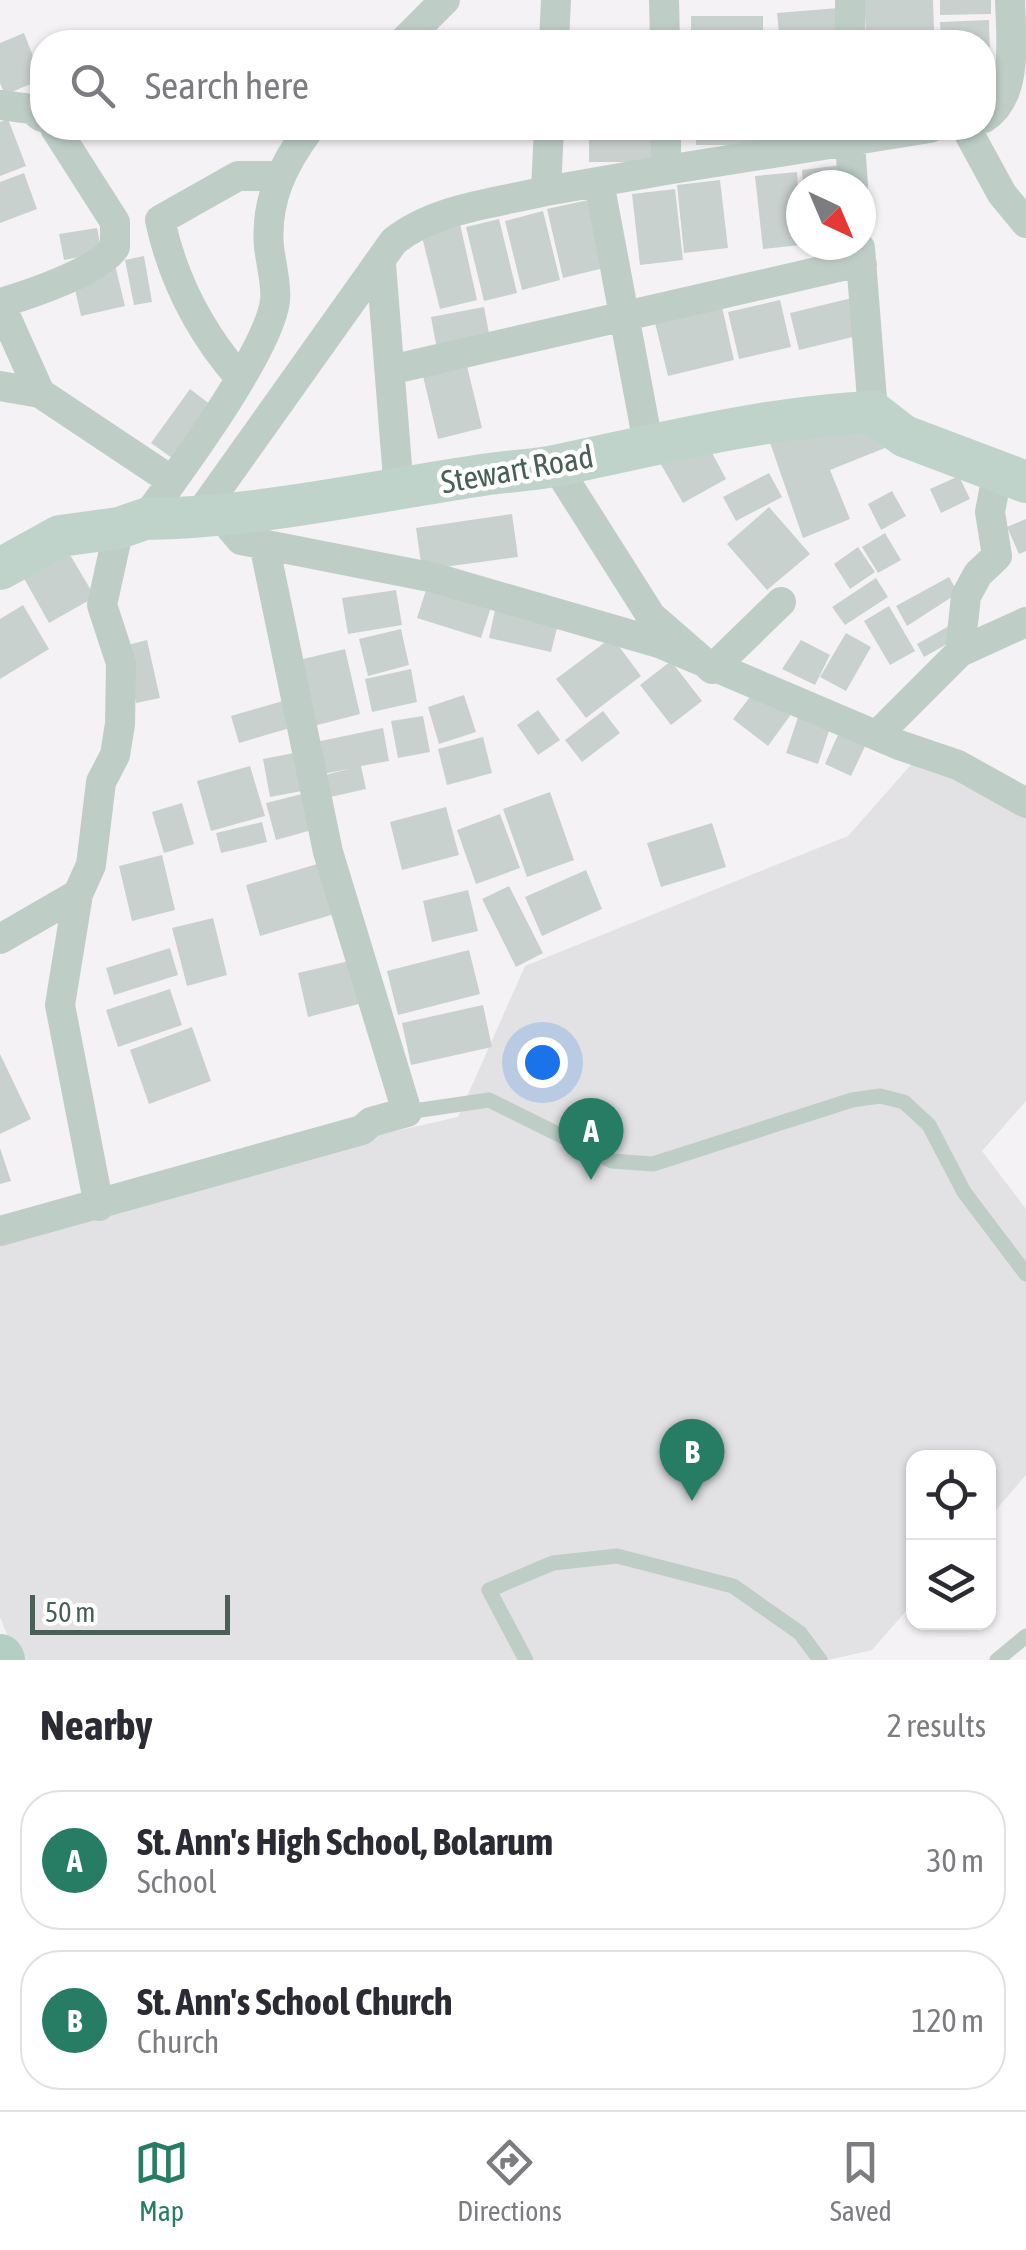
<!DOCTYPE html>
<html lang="en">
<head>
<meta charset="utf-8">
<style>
	:root { --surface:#fff; --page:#f7f7f7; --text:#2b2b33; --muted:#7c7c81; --line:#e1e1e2; --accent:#267d63 }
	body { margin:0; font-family:"Asap Condensed",sans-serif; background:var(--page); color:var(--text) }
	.controls { position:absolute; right:30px; bottom:30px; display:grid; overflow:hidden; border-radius:20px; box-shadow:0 2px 8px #0004 }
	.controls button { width:90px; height:90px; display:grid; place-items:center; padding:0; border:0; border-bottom:2px solid var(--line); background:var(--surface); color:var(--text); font:50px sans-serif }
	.compass { position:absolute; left:786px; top:170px; width:90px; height:90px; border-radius:50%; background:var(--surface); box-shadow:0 2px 8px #0004; rotate:136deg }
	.scale { position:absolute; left:30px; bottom:25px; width:200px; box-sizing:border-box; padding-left:10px; border:5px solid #4a5f56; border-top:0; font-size:28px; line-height:35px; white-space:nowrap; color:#4a5f56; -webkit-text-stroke:8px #fff; paint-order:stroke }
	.you { position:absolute; left:542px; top:1062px; width:35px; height:35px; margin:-25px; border:8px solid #fff; border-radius:50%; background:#1a73e8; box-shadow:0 0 0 15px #1a73e833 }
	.badge { display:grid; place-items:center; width:65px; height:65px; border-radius:50%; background:var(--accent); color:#fff; font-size:32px; font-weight:700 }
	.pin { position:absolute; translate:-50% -82px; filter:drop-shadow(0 2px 5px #0008) }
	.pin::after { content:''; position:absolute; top:52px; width:35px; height:30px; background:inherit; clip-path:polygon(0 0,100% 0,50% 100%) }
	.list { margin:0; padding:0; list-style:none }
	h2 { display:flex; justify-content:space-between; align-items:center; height:130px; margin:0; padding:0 40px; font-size:42px }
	h2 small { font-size:32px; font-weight:400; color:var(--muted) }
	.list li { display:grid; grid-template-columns:65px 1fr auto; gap:30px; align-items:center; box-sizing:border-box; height:140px; margin:0 20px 20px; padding:0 20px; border:2px solid var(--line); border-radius:40px }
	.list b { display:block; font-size:38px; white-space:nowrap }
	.list p { margin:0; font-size:32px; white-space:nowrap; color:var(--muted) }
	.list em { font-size:32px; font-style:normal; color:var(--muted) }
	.icon { flex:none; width:55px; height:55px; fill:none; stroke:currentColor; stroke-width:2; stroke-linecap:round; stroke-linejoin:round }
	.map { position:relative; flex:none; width:1026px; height:1660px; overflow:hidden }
	.search { position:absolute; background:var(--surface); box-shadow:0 2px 8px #0004; left:30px; right:30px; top:30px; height:110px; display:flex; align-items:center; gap:25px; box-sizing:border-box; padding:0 35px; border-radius:40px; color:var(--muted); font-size:38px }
	.sheet { height:450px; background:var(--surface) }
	nav { display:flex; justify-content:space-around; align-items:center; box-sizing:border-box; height:140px; border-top:2px solid var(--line); background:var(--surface); font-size:28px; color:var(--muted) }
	nav a { display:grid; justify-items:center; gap:5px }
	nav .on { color:var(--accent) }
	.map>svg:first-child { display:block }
	.education { fill:#e2e1e3 }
	.building { fill:#c9d1cf }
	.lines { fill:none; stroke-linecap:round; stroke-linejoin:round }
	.lane { stroke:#becec7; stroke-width:15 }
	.street { stroke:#becec7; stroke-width:30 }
	.secondary { stroke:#bfd3cb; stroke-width:42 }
	.primary { stroke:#b3cfc4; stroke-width:48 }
	.labels { text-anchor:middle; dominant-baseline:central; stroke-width:9; stroke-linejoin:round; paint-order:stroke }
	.street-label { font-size:32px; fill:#4a5f56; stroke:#fff }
</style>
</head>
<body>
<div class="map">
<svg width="1026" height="1660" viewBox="0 0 1026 1660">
	<rect width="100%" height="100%" fill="#f4f2f4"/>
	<path class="education" d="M 932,741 L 1026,803 L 1026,1101 L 982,1151 L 1026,1209 L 1026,1475 L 989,1518 L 988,1458 L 914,1458 L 913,1603 L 872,1650 L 828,1660 L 17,1660 L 0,1617 L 0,1220 L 458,1117 L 525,966 L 848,836 Z"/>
	<path class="building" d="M 864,0 L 933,0 L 934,30 L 866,35 Z
		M 940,0 L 991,0 L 991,14 L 940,15 Z
		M 838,8 L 841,42 L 780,42 L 777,13 Z
		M 691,16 L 763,16 L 763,42 L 691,42 Z
		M 989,20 L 990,59 L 984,59 L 984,42 L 941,42 L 940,22 Z
		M 24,33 L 42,79 L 5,95 L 0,83 L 0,43 Z
		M 651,35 L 651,42 L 596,42 L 596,36 Z
		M 861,38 L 933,38 L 933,42 L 861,42 Z
		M 984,65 L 991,65 L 993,104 L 984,105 Z
		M 8,119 L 26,166 L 0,176 L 0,122 Z
		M 239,128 L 265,128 L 266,135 L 240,138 Z
		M 589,128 L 660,128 L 660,162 L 589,162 Z
		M 696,128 L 767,128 L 767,145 L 696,145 Z
		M 842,165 L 845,185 L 803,185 L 802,170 Z
		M 797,172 L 801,245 L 763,249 L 755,176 Z
		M 24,173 L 37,209 L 0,223 L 0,182 Z
		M 720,180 L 728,248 L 684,253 L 677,185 Z
		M 675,189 L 683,260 L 640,265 L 632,194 Z
		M 588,200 L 604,268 L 563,278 L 547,209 Z
		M 543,211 L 560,280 L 522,290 L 505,221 Z
		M 499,219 L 517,293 L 484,301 L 466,227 Z
		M 460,224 L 477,300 L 440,309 L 421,233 Z
		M 97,228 L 102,253 L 64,260 L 59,234 Z
		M 144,256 L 152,302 L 134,305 L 125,260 Z
		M 115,265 L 125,306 L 81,316 L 72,276 Z
		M 852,298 L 861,335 L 799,350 L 790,313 Z
		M 780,300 L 791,347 L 739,359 L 728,312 Z
		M 484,307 L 491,344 L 438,355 L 431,317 Z
		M 722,307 L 734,360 L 668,376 L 655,323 Z
		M 465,358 L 482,428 L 438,439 L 421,368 Z
		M 190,389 L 211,405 L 172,458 L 151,443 Z
		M 854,422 L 900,442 L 830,470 L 850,519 L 803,538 L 767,434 Z
		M 703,436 L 726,479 L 683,503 L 659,461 Z
		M 769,473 L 782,497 L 736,521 L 723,497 Z
		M 959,476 L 970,499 L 941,513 L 930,489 Z
		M 892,491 L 906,516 L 881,530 L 868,504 Z
		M 769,507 L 810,554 L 767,590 L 727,544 Z
		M 512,514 L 518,557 L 422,570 L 416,528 Z
		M 1026,519 L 1026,551 L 1019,554 L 1007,527 Z
		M 885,533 L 901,560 L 878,573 L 862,547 Z
		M 858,547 L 875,572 L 850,589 L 834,564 Z
		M 66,548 L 95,597 L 49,623 L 21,573 Z
		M 949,577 L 958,593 L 907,626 L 896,606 Z
		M 876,578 L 888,597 L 845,625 L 832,607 Z
		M 428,584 L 492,604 L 481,638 L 417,618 Z
		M 396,590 L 402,625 L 348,634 L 342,598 Z
		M 23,605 L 49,649 L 0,679 L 0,619 Z
		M 496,605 L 559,620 L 551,652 L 489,638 Z
		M 889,606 L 915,651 L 890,665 L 864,621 Z
		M 949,626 L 956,639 L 924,657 L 917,644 Z
		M 401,629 L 409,665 L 368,676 L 359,639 Z
		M 846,633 L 871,647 L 846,691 L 820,677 Z
		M 612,637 L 641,676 L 586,718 L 556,679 Z
		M 147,640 L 160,698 L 136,703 L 124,646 Z
		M 801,640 L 830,655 L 815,685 L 782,669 Z
		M 345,649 L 360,714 L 310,727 L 295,661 Z
		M 671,661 L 702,701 L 671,725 L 640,685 Z
		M 411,669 L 417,702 L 372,712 L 365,679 Z
		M 753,693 L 792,713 L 768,746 L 733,719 Z
		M 464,695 L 476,732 L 439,744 L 428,707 Z
		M 283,701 L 290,728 L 239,743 L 231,716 Z
		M 538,710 L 560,740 L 538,755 L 517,725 Z
		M 603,711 L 620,733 L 582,762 L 565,740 Z
		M 799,714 L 831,725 L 818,764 L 786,753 Z
		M 423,716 L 430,752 L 398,758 L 391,721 Z
		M 383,728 L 389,761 L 361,766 L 366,789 L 326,798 L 321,776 L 349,769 L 318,775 L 311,743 Z
		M 841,728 L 868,740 L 851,776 L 825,764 Z
		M 483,737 L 492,773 L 447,785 L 438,749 Z
		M 299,752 L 307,790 L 270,797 L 263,759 Z
		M 250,766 L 265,816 L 211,831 L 197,781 Z
		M 310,792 L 319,828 L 276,840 L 266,803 Z
		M 550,792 L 574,860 L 527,877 L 503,809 Z
		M 182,803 L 194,844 L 164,853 L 152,812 Z
		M 446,807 L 459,855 L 402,870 L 390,822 Z
		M 500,814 L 520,868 L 476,884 L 457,830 Z
		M 262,822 L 267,842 L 221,853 L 216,833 Z
		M 712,823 L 726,867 L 661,887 L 647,843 Z
		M 162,855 L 175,910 L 132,921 L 119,866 Z
		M 324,862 L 338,913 L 260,936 L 246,885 Z
		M 586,870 L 602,909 L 542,936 L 525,897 Z
		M 509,886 L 543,953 L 516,967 L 482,899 Z
		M 468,890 L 478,931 L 432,942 L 423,901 Z
		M 213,918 L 227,975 L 187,986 L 172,928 Z
		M 170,948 L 178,975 L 114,995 L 106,968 Z
		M 469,950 L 480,994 L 398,1015 L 387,971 Z
		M 349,961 L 359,1004 L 308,1017 L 298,973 Z
		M 170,989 L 182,1025 L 118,1047 L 106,1010 Z
		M 483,1005 L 492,1047 L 411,1065 L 402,1023 Z
		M 192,1027 L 211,1081 L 149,1104 L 130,1050 Z
		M 0,1054 L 31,1119 L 0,1134 Z
		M 0,1148 L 11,1181 L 0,1184 Z"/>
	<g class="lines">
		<path class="lane" d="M 407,1112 L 489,1100 L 612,1161 L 653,1164 L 852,1100 L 880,1096 L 904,1102 L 929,1125 L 964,1192 L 1026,1274
			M 526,1660 L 489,1590 L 553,1563 L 617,1556 L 733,1586 L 800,1633 L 820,1660
			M 997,1660 L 1026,1636"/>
		<path class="street" d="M 664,0 L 665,42
			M 403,42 L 445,0
			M 554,42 L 556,0
			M 850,42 L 850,0
			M 0,105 L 31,109 L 42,117
			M 984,118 C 1019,96 1011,38 1010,0
			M 666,128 L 666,170 L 930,128
			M 849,128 L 853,185
			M 966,128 L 1002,194 L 1026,223
			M 599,182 L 648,443
			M 546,191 L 666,170
			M 860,248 L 873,412
			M 381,264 L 399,491
			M 0,303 C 28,295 100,271 115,247 L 115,222 L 55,128
			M 0,304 L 40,393 L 172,481
			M 390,370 L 843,266 L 862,265
			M 240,378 C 200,332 173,281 160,220 L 238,176 L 279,176
			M 0,386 L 40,393
			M 556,466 L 651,616 L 712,669 L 781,602
			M 220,515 L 241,540 L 435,578 L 659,643 L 899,745 L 958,765 L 1026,803
			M 197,518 L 394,241 C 435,208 496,203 546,191 L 549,128
			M 145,519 C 178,473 268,353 275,301 C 277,285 271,264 269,247 C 265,201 283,164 310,128
			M 960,652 L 1026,622
			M 878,734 L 960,652 L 966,596 L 978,574 L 997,556 L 990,512 L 997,475
			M 78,894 L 60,1005 L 99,1206
			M 0,939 L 78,894 L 91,865 L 101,782 L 115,755 L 120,724 L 121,663 L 102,605 L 119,528
			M 0,1231 L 362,1130 L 371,1122 L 407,1112 L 328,852 L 264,544"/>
		<path class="secondary" d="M 0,569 L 60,536 L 119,528 L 145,519 C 259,517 364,493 476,476 C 503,471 532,471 559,465 C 664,443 765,417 873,412 L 904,436 L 1026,482"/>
		<path class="primary" d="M 0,1658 L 1,1660"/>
	</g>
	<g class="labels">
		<g class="street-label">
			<text transform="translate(517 469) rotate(-10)">Stewart Road</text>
		</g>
	</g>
</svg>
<div class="controls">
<button><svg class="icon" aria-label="locate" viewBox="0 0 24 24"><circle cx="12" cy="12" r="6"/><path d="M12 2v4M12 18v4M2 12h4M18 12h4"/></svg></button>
<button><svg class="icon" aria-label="layers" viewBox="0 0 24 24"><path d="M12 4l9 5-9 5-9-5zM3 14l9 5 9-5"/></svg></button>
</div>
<svg class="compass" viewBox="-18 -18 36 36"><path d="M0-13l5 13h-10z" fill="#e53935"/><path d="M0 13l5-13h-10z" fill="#7c7c81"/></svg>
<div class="scale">50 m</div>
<div class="you"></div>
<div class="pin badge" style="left:591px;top:1180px">A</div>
<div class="pin badge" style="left:692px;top:1501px">B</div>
<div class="search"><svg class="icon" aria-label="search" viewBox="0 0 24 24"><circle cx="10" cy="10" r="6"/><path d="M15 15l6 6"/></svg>Search here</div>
</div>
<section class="sheet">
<h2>Nearby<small>2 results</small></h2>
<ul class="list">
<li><span class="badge">A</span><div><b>St. Ann's High School, Bolarum</b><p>School</p></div><em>30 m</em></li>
<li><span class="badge">B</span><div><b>St. Ann's School Church</b><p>Church</p></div><em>120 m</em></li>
</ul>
</section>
<nav>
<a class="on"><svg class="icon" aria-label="map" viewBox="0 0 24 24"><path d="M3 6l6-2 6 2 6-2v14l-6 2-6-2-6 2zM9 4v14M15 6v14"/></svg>Map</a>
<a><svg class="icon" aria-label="directions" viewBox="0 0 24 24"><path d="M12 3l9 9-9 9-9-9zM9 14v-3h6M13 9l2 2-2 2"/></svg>Directions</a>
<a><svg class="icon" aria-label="saved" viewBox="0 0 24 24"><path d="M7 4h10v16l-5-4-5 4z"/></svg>Saved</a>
</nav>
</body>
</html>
